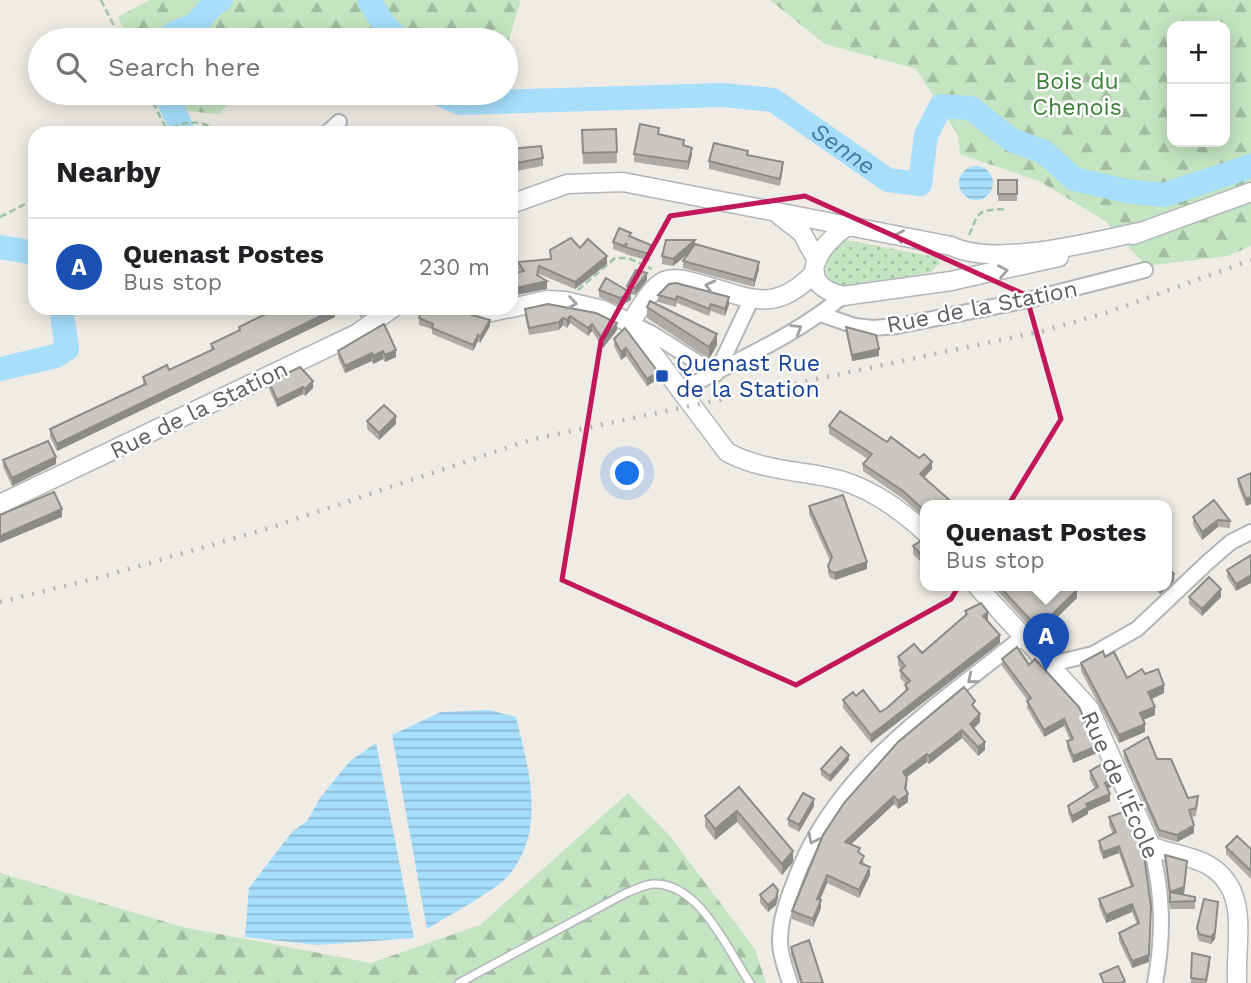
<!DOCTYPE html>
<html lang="en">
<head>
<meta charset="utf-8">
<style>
	:root { --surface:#fff; --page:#f6f6f6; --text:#202124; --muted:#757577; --line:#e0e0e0; --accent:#0b8043 }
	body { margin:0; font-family:"Work Sans",sans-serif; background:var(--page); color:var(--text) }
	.controls { position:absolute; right:21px; top:21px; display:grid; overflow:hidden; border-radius:14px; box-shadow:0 4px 18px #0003 }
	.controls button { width:63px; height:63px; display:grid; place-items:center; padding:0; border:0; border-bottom:2px solid var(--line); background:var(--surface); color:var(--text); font:35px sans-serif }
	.you { position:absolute; left:628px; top:474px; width:24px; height:24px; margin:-18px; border:5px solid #fff; border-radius:50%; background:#1a73e8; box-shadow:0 0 0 10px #1a73e833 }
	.badge { display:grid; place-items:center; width:46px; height:46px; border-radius:50%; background:var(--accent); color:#fff; font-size:23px; font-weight:700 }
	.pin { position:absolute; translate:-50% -58px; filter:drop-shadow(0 2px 4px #0008) }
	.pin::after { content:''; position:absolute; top:37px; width:24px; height:21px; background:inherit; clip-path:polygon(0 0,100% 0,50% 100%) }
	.popup { position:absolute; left:920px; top:500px; width:252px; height:91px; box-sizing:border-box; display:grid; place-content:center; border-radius:14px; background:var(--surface); filter:drop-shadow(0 2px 5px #0005); font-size:23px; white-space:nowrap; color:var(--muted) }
	.popup b { font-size:26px; color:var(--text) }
	.popup::after { content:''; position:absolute; left:50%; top:100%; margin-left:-14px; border:14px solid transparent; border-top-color:var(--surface) }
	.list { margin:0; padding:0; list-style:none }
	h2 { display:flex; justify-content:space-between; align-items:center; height:91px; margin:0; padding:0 28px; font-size:30px }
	h2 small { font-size:23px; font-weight:400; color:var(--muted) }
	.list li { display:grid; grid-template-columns:46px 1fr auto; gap:21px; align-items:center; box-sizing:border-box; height:98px; padding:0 28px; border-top:2px solid var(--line) }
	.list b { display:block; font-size:26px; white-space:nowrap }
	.list p { margin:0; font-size:23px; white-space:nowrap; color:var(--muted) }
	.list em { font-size:23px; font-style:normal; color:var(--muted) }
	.icon { flex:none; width:38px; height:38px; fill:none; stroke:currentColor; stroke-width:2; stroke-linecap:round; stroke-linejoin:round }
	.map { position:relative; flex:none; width:1251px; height:983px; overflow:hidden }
	.search { position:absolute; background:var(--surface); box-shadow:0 4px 18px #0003; left:28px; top:28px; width:490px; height:77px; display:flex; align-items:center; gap:18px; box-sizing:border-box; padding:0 24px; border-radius:38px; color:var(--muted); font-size:26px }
	.panel { position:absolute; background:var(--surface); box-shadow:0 4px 18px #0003; left:28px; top:126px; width:490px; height:189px; border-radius:21px }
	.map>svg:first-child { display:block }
	.grass { fill:url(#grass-dots) }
	.forest { fill:url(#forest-firs); fill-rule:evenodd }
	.water { fill:url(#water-rules) }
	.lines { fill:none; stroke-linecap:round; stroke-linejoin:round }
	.river { stroke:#a7defc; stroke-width:24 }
	.service-casing { stroke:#b2b6b9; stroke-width:10 }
	.minor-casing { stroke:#b2b6b9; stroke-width:18 }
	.tertiary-casing { stroke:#b2b6b9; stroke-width:21 }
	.path { stroke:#9cc6a5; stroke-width:2.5; stroke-dasharray:7 3.5; stroke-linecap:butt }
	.service { stroke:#fff; stroke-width:7 }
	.minor { stroke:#fff; stroke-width:14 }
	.tertiary { stroke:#fff; stroke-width:18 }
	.rail { stroke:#b3b4b5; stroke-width:4.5; stroke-dasharray:2 9; stroke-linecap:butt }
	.wall { fill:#aeaba7 }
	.shaded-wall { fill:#8d8b88 }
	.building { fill:#cac7c2; stroke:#8d8b88; stroke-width:2 }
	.oneway { stroke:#9ea0a3 }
	.marked { fill:none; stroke:#c2185b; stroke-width:5; stroke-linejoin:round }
	.transit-dot { fill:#1a4fb4; stroke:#fff; stroke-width:2.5 }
	.labels { text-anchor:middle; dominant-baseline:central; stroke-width:5; stroke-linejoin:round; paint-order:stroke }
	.park-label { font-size:23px; fill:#3a8237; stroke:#fff }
	.street-label { font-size:23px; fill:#5d6165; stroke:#fff }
	.transit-label { font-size:23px; fill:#164399; stroke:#fff; text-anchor:start }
	.water-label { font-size:24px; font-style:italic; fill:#417aa6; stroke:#fff }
</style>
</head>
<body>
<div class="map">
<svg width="1251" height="983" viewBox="0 0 1251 983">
	<defs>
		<pattern id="grass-dots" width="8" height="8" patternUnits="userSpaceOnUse" patternTransform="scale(1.75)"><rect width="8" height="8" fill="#c5e5c2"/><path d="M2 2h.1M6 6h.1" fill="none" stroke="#a3bda1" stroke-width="1.8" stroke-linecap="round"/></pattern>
		<pattern id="forest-firs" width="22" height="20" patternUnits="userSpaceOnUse" patternTransform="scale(1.75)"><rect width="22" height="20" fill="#c5e5c2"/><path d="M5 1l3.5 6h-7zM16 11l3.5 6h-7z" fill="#a3bda1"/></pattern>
		<pattern id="water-rules" width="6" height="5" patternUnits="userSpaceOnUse" patternTransform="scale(1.75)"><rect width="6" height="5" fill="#a7defc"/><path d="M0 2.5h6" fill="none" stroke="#8bb7d0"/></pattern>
	</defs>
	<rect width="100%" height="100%" fill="#efece5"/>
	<path class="grass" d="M 847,240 L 936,257 L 940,263 L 931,272 L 849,287 L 836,286 L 827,279 L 824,254 L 832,244 Z"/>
	<path class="forest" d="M 149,0 L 521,0 L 506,49 L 506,40 L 370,40 L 319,32 L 305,40 L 129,40 L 118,17 Z
		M 770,0 L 1251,0 L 1251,246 L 1228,256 L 1146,266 L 1105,221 L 1041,182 L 960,154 L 958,135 L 916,69 L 825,44 ZM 1172,26 L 1225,26 L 1225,142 L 1172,142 Z
		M 155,93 L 236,93 L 220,114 L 163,109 Z
		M 628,793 L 669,835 L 755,949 L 766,983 L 0,983 L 0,873 L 183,927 L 371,963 L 480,925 Z"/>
	<path class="water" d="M959 183a17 17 0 1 1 34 0a17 17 0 1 1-34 0Z
		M 489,710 L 516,717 C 529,770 547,831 508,876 C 494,892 447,916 427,929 L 392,735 L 441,712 Z
		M 376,743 L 414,938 L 318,945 L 245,937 L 249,888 L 292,832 L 307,821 L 320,798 L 350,761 Z"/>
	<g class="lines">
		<g class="river">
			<path d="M 369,0 L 385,26 L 400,40"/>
			<path d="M 166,40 C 174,30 186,31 196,23 C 206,15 209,6 221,0"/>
			<path d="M 165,93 L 184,133"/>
			<path id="s1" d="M 437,93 L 460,103 L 724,95 L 773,100 L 888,180 L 920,184 L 926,135 L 941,106 L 971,108 L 1010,139 L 1044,152 L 1074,179 L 1126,191 L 1164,195 L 1251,166"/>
			<path d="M 0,247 L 35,253"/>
			<path d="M 0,369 L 56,356 L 67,349 L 61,308"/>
		</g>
		<g class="service-casing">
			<path id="service" d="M 459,983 L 626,893 C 634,890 644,885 652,884 C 699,881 727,949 750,983"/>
		</g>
		<g class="minor-casing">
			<path id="minor" d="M 327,133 L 339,122
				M 820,314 L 855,326 L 873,328 L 897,326 L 1028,300 L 1145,270
				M 630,323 L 651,333 L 716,374
				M 716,374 L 752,298
				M 681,391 C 736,360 794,337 843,296
				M 1051,664 L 1093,654 L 1137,629 L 1209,561 L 1231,542 L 1251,532
				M 1151,846 C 1163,893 1164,935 1155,983
				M 790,983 C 786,970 780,955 780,942 C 780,919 787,901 795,880 C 836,769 936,707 1024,636"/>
		</g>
		<g class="tertiary-casing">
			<path id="tertiary" d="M 511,204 L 567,184 L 623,182 L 951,246 C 997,268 1094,241 1144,231
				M 779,215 L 802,233 L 815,257
				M 847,226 C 819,246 792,283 843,296 L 951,281 L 1059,257
				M 1133,235 L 1251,192
				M 472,308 L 491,312 L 509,308
				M 511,308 L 547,300 L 565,301 L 603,310 L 630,323 L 727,452 C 758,469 792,470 827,477 C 865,484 897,507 925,532
				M 630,323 C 639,311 650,288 664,281 C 674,277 686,280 696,283 C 748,296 773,317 815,272
				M 0,504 L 356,334 L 393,308
				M 976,585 L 1089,708 L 1151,846 C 1170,854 1190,855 1208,865 C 1251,890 1235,940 1237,983"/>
		</g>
		<path class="path" d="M 101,0 L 121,40
			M 148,93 L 167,130
			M 162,133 C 186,120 198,118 223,133
			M 0,217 L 35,199
			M 969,235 C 980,210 976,211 1005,209
			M 578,290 L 615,258 L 628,258 L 652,269"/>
		<use href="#service" class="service"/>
		<use href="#minor" class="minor"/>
		<use href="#tertiary" class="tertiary"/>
		<path class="rail" d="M 0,602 L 101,577 L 266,529 L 530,440 L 1043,331 L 1109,312 L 1251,260"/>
	</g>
	<path class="wall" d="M 616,129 L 617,163 L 583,164 L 582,130 Z
		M 659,135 L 692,155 L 688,170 L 634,162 L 634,154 Z
		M 511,149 L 543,158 L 543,166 L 511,172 Z
		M 748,155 L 783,169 L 780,186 L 709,169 L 709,161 Z
		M 998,180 L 1017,180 L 1017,201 L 998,201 Z
		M 631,237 L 651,252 L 649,261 L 625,254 L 625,252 L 624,253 L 613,249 L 613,242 Z
		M 695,244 L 759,269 L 754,287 L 683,268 L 683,261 L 689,253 L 673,266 L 662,264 L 662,256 Z
		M 580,248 L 607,264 L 575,289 L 539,274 L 539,276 L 547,289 L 520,272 L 518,269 L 518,262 L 550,259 L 550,250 Z
		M 647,280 L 635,295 L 631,294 L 631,300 L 620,306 L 599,297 L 599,290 L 627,290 L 627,286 Z
		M 669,284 L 729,305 L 725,316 L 711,311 L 709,316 L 677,303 L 676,307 L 658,302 L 658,295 Z
		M 548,304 L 617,330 L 603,348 L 592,331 L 588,336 L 570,323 L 567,328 L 563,325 L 559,330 L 529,335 L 525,316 L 525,309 Z
		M 647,307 L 717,345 L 709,359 L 647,318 Z
		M 352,308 L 369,308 L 361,317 Z
		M 455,308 L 455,311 L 490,326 L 480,343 L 478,341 L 473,351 L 432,334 L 432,329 L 419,325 L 419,318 Z
		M 297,310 L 335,317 L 57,451 L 50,437 L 50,429 L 143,385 L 143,377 L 169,370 L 211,350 L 211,344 L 239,331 L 239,327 Z
		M 384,324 L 396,357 L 385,362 L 383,359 L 373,364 L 372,361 L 345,373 L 338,358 L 338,351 Z
		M 846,327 L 879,356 L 852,361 L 846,333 Z
		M 625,328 L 658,379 L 647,386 L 626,356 L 621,360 L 614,346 L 614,339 Z
		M 269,382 L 313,388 L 305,396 L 303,394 L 277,407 L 269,389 Z
		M 367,421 L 396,424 L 379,440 L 367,429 Z
		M 829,426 L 887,442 L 932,469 L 924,478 L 925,518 L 903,499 L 863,471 L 863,464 L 868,459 L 829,434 Z
		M 3,460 L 56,464 L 12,486 L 3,467 Z
		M 1251,473 L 1246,506 L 1238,486 L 1238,479 Z
		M 809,506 L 867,569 L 835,580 L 830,578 L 828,573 L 828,566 L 830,561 L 809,514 Z
		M 1193,517 L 1230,521 L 1230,528 L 1218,527 L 1202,540 L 1193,525 Z
		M 925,538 L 925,566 L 913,554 L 913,546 Z
		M 1251,555 L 1236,591 L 1227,577 L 1227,570 Z
		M 1174,581 L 1160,594 L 1151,585 L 1167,585 Z
		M 992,585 L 1052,585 L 1055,588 L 1077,598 L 1038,636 Z
		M 1189,597 L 1221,597 L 1202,616 L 1189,604 Z
		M 965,611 L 988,620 L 987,621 L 1000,643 L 871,743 L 843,708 L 843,700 L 856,696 L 880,712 L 887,708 L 905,692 L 905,685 L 906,684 L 900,678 L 901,669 L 898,665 L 898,657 L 922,653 L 965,616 Z
		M 1017,647 L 1097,753 L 1073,763 L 1067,748 L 1067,741 L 1070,740 L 1064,726 L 1044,737 L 1027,708 L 1028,701 L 1002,666 L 1002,659 Z
		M 1105,657 L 1127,678 L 1145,674 L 1164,693 L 1151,699 L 1155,715 L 1143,720 L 1145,732 L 1119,743 L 1081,671 L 1081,663 Z
		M 975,709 L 980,722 L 974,728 L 985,750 L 978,756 L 962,738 L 929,764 L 927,762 L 906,777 L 906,791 L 908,802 L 898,809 L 894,804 L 851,844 L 860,854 L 870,875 L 859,898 L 827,883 L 820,900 L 821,908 L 813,927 L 792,919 L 792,911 L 823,835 Z
		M 1124,751 L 1188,798 L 1198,803 L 1196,816 L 1191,817 L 1194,833 L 1177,842 L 1159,837 L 1124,758 Z
		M 849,760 L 830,782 L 821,775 L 821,769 Z
		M 1090,771 L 1112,786 L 1107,789 L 1110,801 L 1088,811 L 1088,814 L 1072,823 L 1068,813 L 1068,806 L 1095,789 L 1090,779 Z
		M 739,787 L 793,862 L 782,875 L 737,822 L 715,840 L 705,827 L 705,816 Z
		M 814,806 L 799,832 L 788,826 L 788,819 Z
		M 1109,817 L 1151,914 L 1149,962 L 1132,968 L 1119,941 L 1119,933 L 1137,924 L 1132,912 L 1106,923 L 1099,906 L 1099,899 L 1131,887 L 1119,853 L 1103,859 L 1099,849 L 1099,841 L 1113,834 L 1109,825 Z
		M 1226,847 L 1251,849 L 1251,879 L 1226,854 Z
		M 1165,855 L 1187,869 L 1184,894 L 1182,894 L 1195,897 L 1195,909 L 1170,909 Z
		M 760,895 L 778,897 L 776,905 L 768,912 L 760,903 Z
		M 1218,909 L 1215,939 L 1211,944 L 1199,941 L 1197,936 L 1197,928 Z
		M 791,947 L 823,983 L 800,983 L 791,954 Z
		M 1192,953 L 1210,964 L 1207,983 L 1191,983 Z"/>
	<path class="shaded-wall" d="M 692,148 L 692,155 L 688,170 L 688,162 Z
		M 695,240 L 695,248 L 673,266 L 673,259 Z
		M 607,256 L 607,264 L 575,289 L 575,282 Z
		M 759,262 L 759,269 L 754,287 L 754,280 Z
		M 647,273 L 647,280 L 635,295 L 635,288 Z
		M 547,281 L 547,289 L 511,296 L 511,289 Z
		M 631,293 L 631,300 L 620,306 L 620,298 Z
		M 729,297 L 729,305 L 725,316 L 725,309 Z
		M 362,308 L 369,308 L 361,317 L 361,309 Z
		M 335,309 L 335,317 L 57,451 L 57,444 Z
		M 570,316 L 570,323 L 567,328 L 567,320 Z
		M 563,318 L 563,325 L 559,330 L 559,322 Z
		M 490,320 L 490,326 L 480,343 L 480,337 Z
		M 617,323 L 617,330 L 603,348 L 603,340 Z
		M 592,324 L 592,331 L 588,336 L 588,328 Z
		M 717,334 L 717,345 L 709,359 L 709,347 Z
		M 478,335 L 478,341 L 473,351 L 473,345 Z
		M 626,348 L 626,356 L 621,360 L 621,352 Z
		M 879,349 L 879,356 L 852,361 L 852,355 Z
		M 396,350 L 396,357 L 385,362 L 385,355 Z
		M 383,351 L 383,359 L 373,364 L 373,356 Z
		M 372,353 L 372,361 L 345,373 L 345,366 Z
		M 658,372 L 658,379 L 647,386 L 647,379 Z
		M 313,381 L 313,388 L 305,396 L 305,389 Z
		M 303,387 L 303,394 L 277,407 L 277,400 Z
		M 396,416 L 396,424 L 379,440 L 379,433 Z
		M 56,457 L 56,464 L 12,486 L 12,478 Z
		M 932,462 L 932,469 L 920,481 L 920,474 Z
		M 1251,497 L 1251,504 L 1246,506 L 1246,499 Z
		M 62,509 L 62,517 L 0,543 L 0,536 Z
		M 1218,520 L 1218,527 L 1202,540 L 1202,532 Z
		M 867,562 L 867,569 L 835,580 L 835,573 Z
		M 1174,574 L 1174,581 L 1160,594 L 1160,587 L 1162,585 L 1167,585 L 1167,580 Z
		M 1251,575 L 1251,583 L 1236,591 L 1236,584 Z
		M 1221,589 L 1221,597 L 1202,616 L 1202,609 Z
		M 1077,590 L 1077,598 L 1038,636 L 1038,628 Z
		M 988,612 L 988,620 L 983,624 L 983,616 Z
		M 1000,635 L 1000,643 L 871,743 L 871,735 Z
		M 1164,685 L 1164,693 L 1148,701 L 1148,692 Z
		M 1155,707 L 1155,715 L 1140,721 L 1140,713 Z
		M 980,714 L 980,722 L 970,732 L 970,724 Z
		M 1064,719 L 1064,726 L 1044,737 L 1044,730 Z
		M 1145,724 L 1145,732 L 1119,743 L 1119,735 Z
		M 962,730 L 962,738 L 929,764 L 929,756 Z
		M 985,742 L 985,750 L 978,756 L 978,747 Z
		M 1097,746 L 1097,753 L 1073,763 L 1073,756 Z
		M 927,754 L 927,762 L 903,780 L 903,772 Z
		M 849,755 L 849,760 L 830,782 L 830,776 Z
		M 907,778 L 907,786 L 905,796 L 908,794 L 908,802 L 898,809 L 898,801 L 905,788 Z
		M 1112,779 L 1112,786 L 1105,790 L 1105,783 Z
		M 1110,794 L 1110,801 L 1088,811 L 1088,814 L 1072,823 L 1072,816 L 1086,804 Z
		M 894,796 L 894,804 L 845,850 L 845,842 Z
		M 814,799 L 814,806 L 799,832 L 799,825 Z
		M 737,811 L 737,822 L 715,840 L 715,829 Z
		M 1194,825 L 1194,833 L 1177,842 L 1177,835 Z
		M 1119,846 L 1119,853 L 1103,859 L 1103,852 Z
		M 793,851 L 793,862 L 782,875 L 782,864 Z
		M 1187,861 L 1184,894 L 1170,899 L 1170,892 Z
		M 870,867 L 870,875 L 859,898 L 859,890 Z
		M 827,875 L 827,883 L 817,907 L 817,899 Z
		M 778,890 L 778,897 L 776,905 L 768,912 L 768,905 Z
		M 821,900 L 821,908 L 813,927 L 813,919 Z
		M 1218,902 L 1215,939 L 1211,944 L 1211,937 Z
		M 1132,904 L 1132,912 L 1106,923 L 1106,915 Z
		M 1151,914 L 1149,962 L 1132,968 L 1132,961 Z
		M 1210,957 L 1210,964 L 1206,983 L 1206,980 Z"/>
	<path class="building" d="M 640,124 L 659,128 L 658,134 L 684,140 L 683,145 L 692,148 L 688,162 L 634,154 Z
		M 616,129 L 617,152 L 583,153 L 582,130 Z
		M 714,143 L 748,151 L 747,155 L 783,162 L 780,179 L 709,161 Z
		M 541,146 L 543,158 L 511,164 L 511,149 Z
		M 998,180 L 1017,180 L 1017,194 L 998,194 Z
		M 619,228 L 631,233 L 629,236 L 651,245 L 649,254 L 625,247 L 627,243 L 624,246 L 613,242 Z
		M 571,238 L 580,248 L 588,239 L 607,256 L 575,282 L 539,266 L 537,275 L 547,281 L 511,289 L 511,274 L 524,271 L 518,262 L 551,259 L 550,250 Z
		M 666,240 L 695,240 L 673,259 L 662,256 Z
		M 695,244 L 759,262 L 754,280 L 683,261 Z
		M 636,270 L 647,273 L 635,288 L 627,286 Z
		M 606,278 L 631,293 L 620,298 L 599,290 Z
		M 676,283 L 729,297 L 725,309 L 711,304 L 709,309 L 677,296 L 676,300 L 658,295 L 669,284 Z
		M 650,301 L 717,334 L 709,347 L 647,307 Z
		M 548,304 L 596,313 L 617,323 L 603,340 L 592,324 L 588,328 L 570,316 L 567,320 L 563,318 L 559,322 L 529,328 L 525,309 Z
		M 278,308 L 295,308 L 297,310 L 301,308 L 334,308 L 335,309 L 57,444 L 50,429 L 146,384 L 143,377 L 167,365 L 169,370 L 214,349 L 211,344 L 240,330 L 239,327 Z
		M 423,308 L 449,308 L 448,308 L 490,320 L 480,337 L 478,335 L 473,345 L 432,328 L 433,324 L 419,318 Z
		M 384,324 L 396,350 L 385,355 L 383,351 L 373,356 L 372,353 L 345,366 L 338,351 Z
		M 846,327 L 876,335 L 879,349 L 852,355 Z
		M 625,328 L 658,372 L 647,379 L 626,348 L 621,352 L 614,339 Z
		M 300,367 L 313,381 L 305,389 L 303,387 L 277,400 L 269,382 Z
		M 384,405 L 396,416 L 379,433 L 367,421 Z
		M 840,411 L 887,442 L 891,437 L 919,458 L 924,454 L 932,462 L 920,474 L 955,505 L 925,505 L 925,511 L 903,491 L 863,464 L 872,454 L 829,426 Z
		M 48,441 L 56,457 L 12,478 L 3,460 Z
		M 1251,473 L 1251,497 L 1246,499 L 1238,479 Z
		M 54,492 L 62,509 L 0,536 L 0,515 Z
		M 843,495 L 867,562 L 835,573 L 830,571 L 828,566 L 832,557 L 809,506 Z
		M 1214,500 L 1230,521 L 1218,520 L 1202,532 L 1193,517 Z
		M 925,538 L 925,559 L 913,546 Z
		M 1251,555 L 1251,575 L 1236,584 L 1227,570 Z
		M 1167,567 L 1174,574 L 1167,580 Z
		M 1209,577 L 1221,589 L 1202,609 L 1189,597 Z
		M 998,585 L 1052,585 L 1055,588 L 1059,585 L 1071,585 L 1077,590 L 1038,628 Z
		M 981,603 L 988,612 L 983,616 L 1000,635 L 871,735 L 843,700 L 853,692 L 856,696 L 863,690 L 880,712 L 887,708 L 908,689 L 905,685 L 910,681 L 900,670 L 905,666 L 898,657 L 914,644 L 922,653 L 967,614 L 965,611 Z
		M 1017,647 L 1029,665 L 1035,659 L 1079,707 L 1097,746 L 1073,756 L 1067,741 L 1073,739 L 1064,719 L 1044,730 L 1027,701 L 1031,698 L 1002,659 Z
		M 1103,651 L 1105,657 L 1114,652 L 1127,678 L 1142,669 L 1145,674 L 1158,669 L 1164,685 L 1148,692 L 1155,707 L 1140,713 L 1145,724 L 1119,735 L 1081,663 Z
		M 964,687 L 975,701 L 972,705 L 980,714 L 970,724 L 985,742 L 978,747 L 962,730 L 929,756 L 927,754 L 903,772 L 907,778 L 905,788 L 908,794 L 898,801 L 894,796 L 845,842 L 860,848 L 858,852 L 864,856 L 860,863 L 870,867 L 859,890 L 827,875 L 817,899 L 821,900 L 813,919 L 792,911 L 823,835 L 844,803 L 898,742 Z
		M 1148,737 L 1157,759 L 1171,759 L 1188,798 L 1198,796 L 1196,808 L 1189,810 L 1194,825 L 1177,835 L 1159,830 L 1124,751 Z
		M 841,747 L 849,755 L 830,776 L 821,769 Z
		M 1104,763 L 1112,779 L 1105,783 L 1110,794 L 1086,804 L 1088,807 L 1072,816 L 1068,806 L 1098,787 L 1090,771 Z
		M 739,787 L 793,851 L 782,864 L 737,811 L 715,829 L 705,816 Z
		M 803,793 L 814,799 L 799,825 L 788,819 Z
		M 1126,811 L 1143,847 L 1151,907 L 1149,955 L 1132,961 L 1119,933 L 1139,923 L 1132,904 L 1106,915 L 1099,899 L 1133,886 L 1119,846 L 1103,852 L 1099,841 L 1116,832 L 1109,817 Z
		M 1237,836 L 1251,849 L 1251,871 L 1226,847 Z
		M 1165,855 L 1187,861 L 1184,887 L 1170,892 Z
		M 773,884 L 778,890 L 776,898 L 768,905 L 760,895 Z
		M 1170,892 L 1195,897 L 1195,901 L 1170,902 Z
		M 1204,899 L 1218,902 L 1215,932 L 1211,937 L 1199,934 L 1197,928 Z
		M 809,940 L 823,983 L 802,983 L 791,947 Z
		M 1192,953 L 1210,957 L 1206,980 L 1191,978 Z
		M 1118,966 L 1125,981 L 1121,983 L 1104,983 L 1100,974 Z"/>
	<defs><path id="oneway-chevron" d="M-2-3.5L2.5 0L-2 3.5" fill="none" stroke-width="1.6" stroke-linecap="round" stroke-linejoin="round" transform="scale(1.75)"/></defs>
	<g class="oneway">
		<use href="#oneway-chevron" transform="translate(899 236) rotate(-169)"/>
		<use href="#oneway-chevron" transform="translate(1003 271) rotate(-11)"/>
		<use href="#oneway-chevron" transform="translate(710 286) rotate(-166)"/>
		<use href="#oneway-chevron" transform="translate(572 303) rotate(9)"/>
		<use href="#oneway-chevron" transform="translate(797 329) rotate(-32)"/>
		<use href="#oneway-chevron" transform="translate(972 679) rotate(141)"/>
		<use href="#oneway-chevron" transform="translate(813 839) rotate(116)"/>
	</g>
	<path class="marked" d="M 805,196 L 1026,295 L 1061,419 L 951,599 L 796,685 L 562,580 L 601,341 L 670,216 Z"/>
	<rect class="transit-dot" x="655" y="369" width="14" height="14" rx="3.5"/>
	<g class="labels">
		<g class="park-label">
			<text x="1077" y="81">Bois du<tspan x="1077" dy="26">Chenois</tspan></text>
		</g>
		<g class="street-label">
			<text transform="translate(982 307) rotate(-11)">Rue de la Station</text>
			<text transform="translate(199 410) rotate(-26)">Rue de la Station</text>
			<text transform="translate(1120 785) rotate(66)">Rue de l'École</text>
		</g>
		<g class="transit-label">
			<text x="676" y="363">Quenast Rue<tspan x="676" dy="26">de la Station</tspan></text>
		</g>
		<g class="water-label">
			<text stroke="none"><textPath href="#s1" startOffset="424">Senne</textPath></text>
		</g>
	</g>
</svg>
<div class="controls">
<button>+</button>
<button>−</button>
</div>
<div class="you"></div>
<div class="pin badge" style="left:1046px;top:671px;background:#1a4fb4">A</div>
<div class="popup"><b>Quenast Postes</b>Bus stop</div>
<div class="search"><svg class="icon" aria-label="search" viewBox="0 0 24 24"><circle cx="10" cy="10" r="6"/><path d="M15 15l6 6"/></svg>Search here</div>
<section class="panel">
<h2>Nearby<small></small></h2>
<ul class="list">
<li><span class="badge" style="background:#1a4fb4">A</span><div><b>Quenast Postes</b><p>Bus stop</p></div><em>230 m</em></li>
</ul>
</section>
</div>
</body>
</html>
